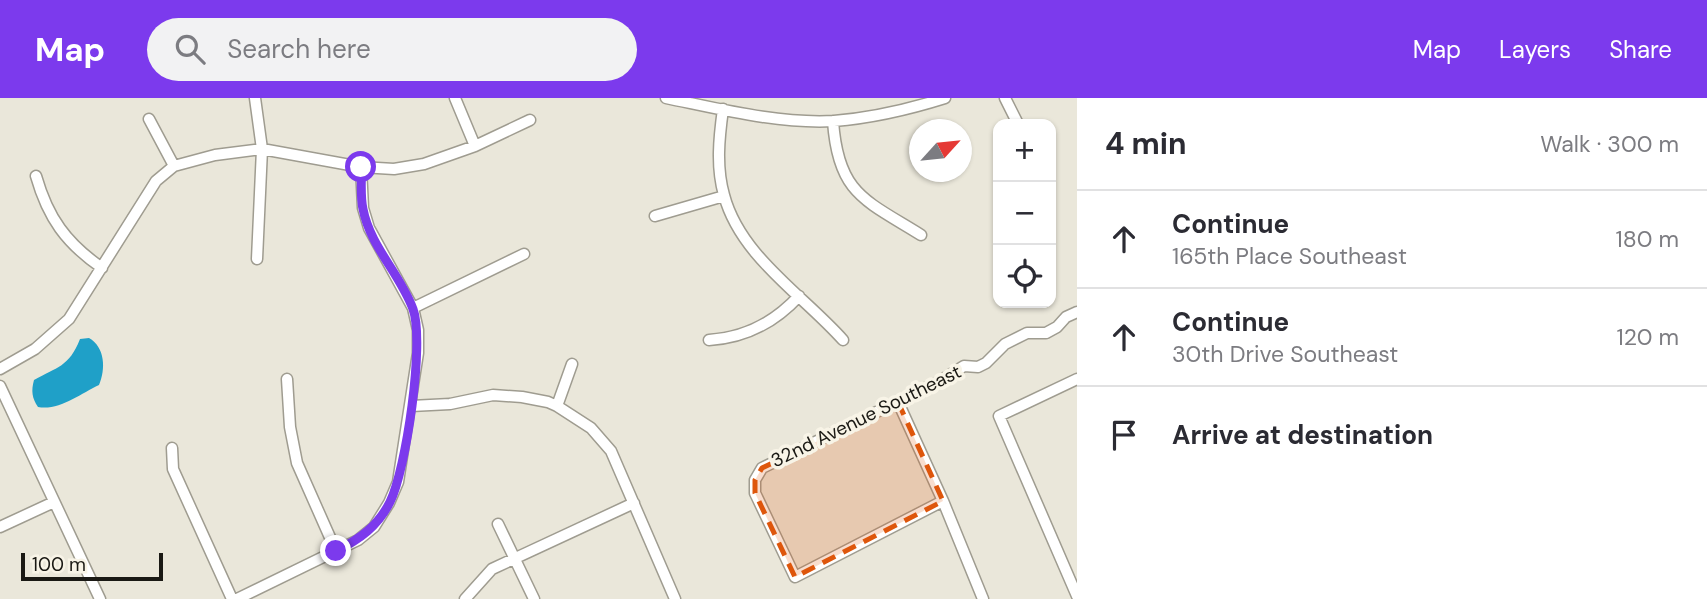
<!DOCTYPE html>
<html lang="en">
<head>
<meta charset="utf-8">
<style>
	:root { --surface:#fff; --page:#f2f2f3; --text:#2b2b33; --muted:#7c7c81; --line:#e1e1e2; --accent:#7c3aed }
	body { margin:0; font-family:"DM Sans",sans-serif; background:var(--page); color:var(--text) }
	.controls { position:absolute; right:21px; top:21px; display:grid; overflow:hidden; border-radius:14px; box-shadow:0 2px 5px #0004 }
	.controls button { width:63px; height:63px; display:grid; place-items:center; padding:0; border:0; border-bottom:2px solid var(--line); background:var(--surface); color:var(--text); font:35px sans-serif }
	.compass { position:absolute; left:909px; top:21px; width:63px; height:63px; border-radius:50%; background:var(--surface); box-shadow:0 2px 5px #0004; rotate:63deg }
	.scale { position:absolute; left:21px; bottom:18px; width:142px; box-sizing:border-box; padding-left:7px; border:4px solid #1a1914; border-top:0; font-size:19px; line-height:24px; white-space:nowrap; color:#1a1914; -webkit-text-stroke:5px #f8f4e7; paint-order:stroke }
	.stop { position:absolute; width:21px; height:21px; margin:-16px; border:5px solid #7c3aed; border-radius:50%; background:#fff }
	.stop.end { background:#7c3aed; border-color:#fff; box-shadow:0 2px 7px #0008 }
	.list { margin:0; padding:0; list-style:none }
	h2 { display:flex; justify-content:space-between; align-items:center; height:91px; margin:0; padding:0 28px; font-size:30px }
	h2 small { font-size:23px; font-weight:400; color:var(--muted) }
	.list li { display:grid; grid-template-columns:46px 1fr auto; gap:21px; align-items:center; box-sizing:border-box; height:98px; padding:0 28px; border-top:2px solid var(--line) }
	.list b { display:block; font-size:26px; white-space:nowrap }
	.list p { margin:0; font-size:23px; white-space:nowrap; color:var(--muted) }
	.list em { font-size:23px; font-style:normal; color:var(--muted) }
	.icon { flex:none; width:38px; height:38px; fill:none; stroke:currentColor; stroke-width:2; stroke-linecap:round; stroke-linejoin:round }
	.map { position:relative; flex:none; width:1077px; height:501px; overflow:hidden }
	header { display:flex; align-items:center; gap:42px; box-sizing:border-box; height:98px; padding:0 35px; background:var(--accent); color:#fff }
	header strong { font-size:33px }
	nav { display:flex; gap:38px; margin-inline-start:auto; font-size:24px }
	.search { width:490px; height:63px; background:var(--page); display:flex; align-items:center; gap:18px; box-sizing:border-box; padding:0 24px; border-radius:38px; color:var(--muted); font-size:26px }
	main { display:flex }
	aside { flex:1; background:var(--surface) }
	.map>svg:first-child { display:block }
	.water { fill:#1fa0c8 }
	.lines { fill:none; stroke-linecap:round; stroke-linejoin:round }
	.minor-casing { stroke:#9f9c90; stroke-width:13 }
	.minor { stroke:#fff; stroke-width:10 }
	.route { stroke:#7c3aed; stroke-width:9 }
	.marked { fill:#de560c; fill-opacity:0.2; stroke:#de560c; stroke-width:5; stroke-dasharray:14 9; stroke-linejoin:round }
	.labels { text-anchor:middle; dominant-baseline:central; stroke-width:7; stroke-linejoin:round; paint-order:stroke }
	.street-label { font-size:19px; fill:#1a1914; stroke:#f8f4e7 }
</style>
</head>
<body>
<header>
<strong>Map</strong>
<div class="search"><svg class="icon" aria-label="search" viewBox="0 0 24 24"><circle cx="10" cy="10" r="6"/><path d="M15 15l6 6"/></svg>Search here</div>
<nav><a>Map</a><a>Layers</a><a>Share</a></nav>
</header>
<main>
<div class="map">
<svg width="1077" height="501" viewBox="0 0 1077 501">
	<rect width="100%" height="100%" fill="#eae7da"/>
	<path class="water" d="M 89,240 C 105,249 106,271 99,287 C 80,296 59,313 38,309 C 32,300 31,293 34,282 C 57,269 69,269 80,241 Z"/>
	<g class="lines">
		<g class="minor-casing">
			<path id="minor" d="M 255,0 L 262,51 L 257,161
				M 455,0 L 475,48
				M 666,0 C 720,11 778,26 834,23 C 871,20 910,11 945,0
				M 1005,0 L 1018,26
				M 723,11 C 719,40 716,69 724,97 C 740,158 803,197 843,242
				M 149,21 L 174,68
				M 833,23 C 838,96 865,102 921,137
				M 36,78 C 48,120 66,145 102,170
				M 655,118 L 724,98
				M 413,210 L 524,156
				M 709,242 C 745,240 775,224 799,198
				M 572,266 L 557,308 L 591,330 L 611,353 L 675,501
				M 0,271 L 35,251 L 69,221 L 156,83 L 174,68 L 215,57 L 262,51 L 361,69 L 394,71 L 424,66 L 475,48 L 530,22
				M 287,281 L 290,329 L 297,365 L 336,453
				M 1077,281 L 999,318 L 1077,498
				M 0,288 L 100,501
				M 898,304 L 943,403 L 983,501
				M 411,308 L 450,306 L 493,297 L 522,299 L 548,304 L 557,308
				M 172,350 L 173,371 L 232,501
				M 943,403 L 795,479 L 755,395 L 755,382 L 762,370 L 940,283 L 964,268 L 978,269 L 986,265 L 1005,246 L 1027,235 L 1046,235 L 1057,229 L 1066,219 L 1077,214
				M 498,426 L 534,501
				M 0,429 L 54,404
				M 237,501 L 358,442 L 374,429 L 389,405 L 398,384 L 418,255 L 418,232 L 413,210 L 369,130 L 363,110 L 361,69
				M 465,501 L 492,471 L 634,405"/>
		</g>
		<use href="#minor" class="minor"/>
	</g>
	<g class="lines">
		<path class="route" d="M 336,453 C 360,441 378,428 390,404 C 406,372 425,244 413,211 C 400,176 370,148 363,111 C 360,98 362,83 361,69"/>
	</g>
	<path class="marked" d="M 898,304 L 943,403 L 795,479 L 755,395 L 755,382 L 762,370 Z"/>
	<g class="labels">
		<g class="street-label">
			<text transform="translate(866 318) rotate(-26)">32nd Avenue Southeast</text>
		</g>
	</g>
</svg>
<div class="controls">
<button>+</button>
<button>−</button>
<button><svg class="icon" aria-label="locate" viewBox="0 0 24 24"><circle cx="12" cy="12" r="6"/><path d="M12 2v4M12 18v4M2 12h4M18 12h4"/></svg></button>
</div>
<svg class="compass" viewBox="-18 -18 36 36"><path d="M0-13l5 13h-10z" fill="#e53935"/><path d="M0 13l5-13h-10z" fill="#7c7c81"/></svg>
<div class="scale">100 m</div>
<div class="stop" style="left:361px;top:69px"></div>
<div class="stop end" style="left:336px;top:453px"></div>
</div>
<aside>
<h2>4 min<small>Walk · 300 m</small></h2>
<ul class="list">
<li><svg class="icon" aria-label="ahead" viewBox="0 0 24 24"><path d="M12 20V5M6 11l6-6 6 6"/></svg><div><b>Continue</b><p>165th Place Southeast</p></div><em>180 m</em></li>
<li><svg class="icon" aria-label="ahead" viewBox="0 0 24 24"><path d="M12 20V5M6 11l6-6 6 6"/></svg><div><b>Continue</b><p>30th Drive Southeast</p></div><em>120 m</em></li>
<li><svg class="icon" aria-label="arrive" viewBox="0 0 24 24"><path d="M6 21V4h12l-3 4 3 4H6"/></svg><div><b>Arrive at destination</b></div></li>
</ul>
</aside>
</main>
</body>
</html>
